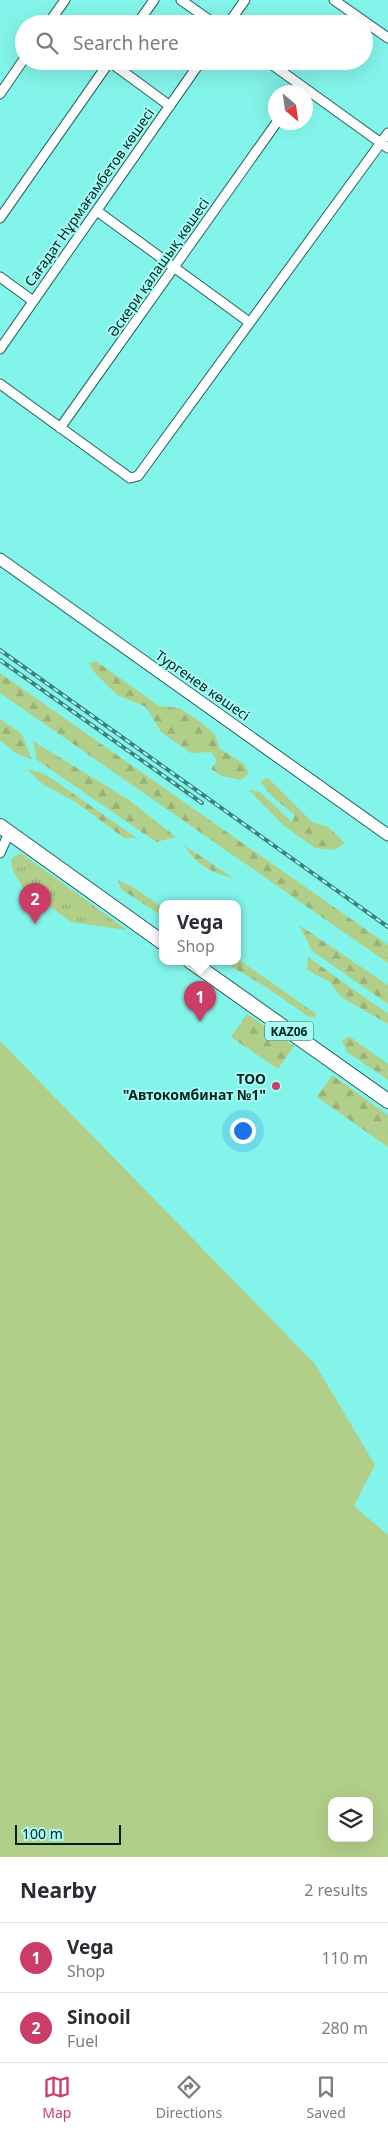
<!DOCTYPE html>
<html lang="en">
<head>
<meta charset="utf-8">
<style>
	:root { --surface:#fff; --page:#f7f7f7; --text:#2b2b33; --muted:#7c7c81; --line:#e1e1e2; --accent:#cb3d67 }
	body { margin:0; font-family:"Noto Sans",sans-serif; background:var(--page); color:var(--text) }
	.controls { position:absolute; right:15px; bottom:15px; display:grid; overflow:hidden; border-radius:10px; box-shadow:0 5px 20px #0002 }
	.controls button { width:45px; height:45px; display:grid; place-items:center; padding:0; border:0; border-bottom:1px solid var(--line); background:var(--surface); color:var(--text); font:25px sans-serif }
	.compass { position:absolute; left:268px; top:85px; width:45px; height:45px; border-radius:50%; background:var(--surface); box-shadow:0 5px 20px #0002; rotate:151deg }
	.scale { position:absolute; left:15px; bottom:12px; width:106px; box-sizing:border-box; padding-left:5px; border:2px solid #002320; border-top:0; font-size:14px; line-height:18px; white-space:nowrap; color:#002320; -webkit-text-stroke:4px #a7fdf4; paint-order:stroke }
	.you { position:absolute; left:242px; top:1130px; width:18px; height:18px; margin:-12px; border:4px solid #fff; border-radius:50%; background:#1a73e8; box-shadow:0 0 0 8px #1a73e833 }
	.badge { display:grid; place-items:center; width:32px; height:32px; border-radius:50%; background:var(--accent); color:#fff; font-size:16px; font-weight:700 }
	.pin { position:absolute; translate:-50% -41px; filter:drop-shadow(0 1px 2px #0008) }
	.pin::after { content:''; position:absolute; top:26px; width:18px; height:15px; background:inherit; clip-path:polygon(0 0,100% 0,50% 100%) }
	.popup { position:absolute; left:159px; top:900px; width:82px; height:65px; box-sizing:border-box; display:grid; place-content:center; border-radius:10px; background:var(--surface); filter:drop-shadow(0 1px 4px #0005); font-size:16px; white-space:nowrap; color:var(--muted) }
	.popup b { font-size:19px; color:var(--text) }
	.popup::after { content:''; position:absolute; left:50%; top:100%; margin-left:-10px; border:10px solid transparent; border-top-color:var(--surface) }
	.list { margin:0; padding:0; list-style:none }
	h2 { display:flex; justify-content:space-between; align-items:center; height:65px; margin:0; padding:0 20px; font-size:21px }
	h2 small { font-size:16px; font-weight:400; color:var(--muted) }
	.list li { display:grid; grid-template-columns:32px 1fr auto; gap:15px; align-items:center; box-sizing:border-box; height:70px; padding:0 20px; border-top:1px solid var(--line) }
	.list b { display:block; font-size:19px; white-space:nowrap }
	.list p { margin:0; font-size:16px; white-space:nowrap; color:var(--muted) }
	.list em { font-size:16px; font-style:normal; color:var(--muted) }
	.icon { flex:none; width:28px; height:28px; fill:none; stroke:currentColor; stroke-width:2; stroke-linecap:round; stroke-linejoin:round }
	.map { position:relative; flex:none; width:388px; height:1857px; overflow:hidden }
	.search { position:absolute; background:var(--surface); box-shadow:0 5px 20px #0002; left:15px; right:15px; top:15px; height:55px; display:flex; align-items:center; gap:12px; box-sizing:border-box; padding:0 18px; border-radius:28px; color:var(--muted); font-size:19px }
	.sheet { height:205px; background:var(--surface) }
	nav { display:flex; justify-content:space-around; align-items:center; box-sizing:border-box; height:70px; border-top:1px solid var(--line); background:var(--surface); font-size:14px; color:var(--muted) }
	nav a { display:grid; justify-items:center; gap:2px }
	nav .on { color:var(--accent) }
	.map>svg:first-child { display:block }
	.grass { fill:url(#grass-tufts) }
	.forest { fill:url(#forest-firs) }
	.garden { fill:#b2cf89; fill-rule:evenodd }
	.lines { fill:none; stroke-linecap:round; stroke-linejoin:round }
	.minor-casing { stroke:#25625d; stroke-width:11 }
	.major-casing { stroke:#25625d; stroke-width:13 }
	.highway-casing { stroke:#25625d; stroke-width:16 }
	.minor { stroke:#fff; stroke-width:9 }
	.major { stroke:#fff; stroke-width:11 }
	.highway { stroke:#fff; stroke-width:14 }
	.rail-casing { stroke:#3b827b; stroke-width:4 }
	.rail { stroke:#a7fdf4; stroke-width:2; stroke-dasharray:5.5; stroke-linecap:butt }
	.poi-dot { fill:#cb3d67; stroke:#a7fdf4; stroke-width:2 }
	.labels { text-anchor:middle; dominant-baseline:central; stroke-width:4; stroke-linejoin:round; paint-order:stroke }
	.shield { fill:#a7fdf4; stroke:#326460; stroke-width:1 }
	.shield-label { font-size:12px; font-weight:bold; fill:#002320 }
	.street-label { font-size:14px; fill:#002320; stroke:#a7fdf4 }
	.poi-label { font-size:14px; font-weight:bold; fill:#002320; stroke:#a7fdf4; text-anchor:end }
</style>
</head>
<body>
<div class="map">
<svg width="388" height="1857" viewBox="0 0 388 1857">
	<defs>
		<pattern id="grass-tufts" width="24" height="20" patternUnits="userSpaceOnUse" patternTransform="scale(1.25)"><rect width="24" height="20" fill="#b2cf89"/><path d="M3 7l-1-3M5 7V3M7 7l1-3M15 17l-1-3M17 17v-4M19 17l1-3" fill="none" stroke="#97b176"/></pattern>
		<pattern id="forest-firs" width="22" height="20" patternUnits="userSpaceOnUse" patternTransform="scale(1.25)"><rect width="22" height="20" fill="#b2cf89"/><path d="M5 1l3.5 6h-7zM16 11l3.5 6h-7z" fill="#97b176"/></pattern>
	</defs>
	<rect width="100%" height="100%" fill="#83f4e9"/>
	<path class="grass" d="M 21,853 L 127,930 L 71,922 L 23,887 L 13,871 L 11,859 Z"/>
	<path class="forest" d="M 96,661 L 159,706 L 180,708 L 203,724 L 215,735 L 220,749 L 243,763 L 249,773 L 241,780 L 222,776 L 211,769 L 217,761 L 211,752 L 191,753 L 161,732 L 146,707 L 117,695 L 94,672 L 89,663 Z
		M 0,673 L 388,945 L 388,963 L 0,693 Z
		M 0,719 L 22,734 L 32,760 L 16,753 L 0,740 Z
		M 33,741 L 129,800 L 176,837 L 156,842 L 37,760 Z
		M 27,769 L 45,774 L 137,838 L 124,838 L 77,803 L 41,783 Z
		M 268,778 L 312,822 L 328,827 L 345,843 L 334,850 L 315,848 L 283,825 L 249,790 L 260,792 L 292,822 L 295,815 L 276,800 L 260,782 Z
		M 184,845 L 233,878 C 211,873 196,864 184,845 Z
		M 118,880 L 133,887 L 162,907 L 162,916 L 121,889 Z
		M 299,925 L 388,985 L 388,1004 L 312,951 Z
		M 308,957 L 388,1014 L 388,1024 L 341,997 L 330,982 L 307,970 Z
		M 238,959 L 316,1014 L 316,1017 L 309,1017 L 263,985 L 222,961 L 238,961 Z
		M 247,1014 L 294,1046 L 278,1069 L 231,1037 Z
		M 349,1036 L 388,1064 L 388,1080 L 347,1052 L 342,1041 Z
		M 332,1075 L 388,1115 L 388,1147 L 317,1097 Z"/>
	<path class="garden" d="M 0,1041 L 315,1364 L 375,1465 L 354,1506 L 388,1535 L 388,1857 L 0,1857 ZM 332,1801 L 369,1801 L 369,1838 L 332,1838 Z"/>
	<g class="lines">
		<g class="minor-casing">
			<path id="minor" d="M 181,0 L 215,24
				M 334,0 L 388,38
				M 48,24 L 65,0
				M 137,24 L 154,0
				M 228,24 L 245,0
				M 267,61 L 388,148
				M 110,62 L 170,106
				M 0,94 L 24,59
				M 97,211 L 249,322
				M 0,218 L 110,61
				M 0,277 L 33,301
				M 0,349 L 201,61
				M 0,384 L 130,478 L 138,476 L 388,133
				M 60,428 L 277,122
				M 0,853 L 9,833"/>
		</g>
		<g class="major-casing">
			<path id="major" d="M 0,559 L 388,835"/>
		</g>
		<g class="highway-casing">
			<path id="highway" d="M 0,826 L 162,942
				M 190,961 L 388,1101"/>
		</g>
		<use href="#minor" class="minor"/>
		<use href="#major" class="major"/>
		<use href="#highway" class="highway"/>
		<g class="rail-casing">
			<path id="rail" d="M 0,650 L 388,927
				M 0,660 L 202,803"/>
		</g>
		<use href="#rail" class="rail"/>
	</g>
	<circle class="poi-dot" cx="276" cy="1086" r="5"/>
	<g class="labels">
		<rect class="shield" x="265" y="1021.5" width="48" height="19" rx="4"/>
		<g class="shield-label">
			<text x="289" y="1031">KАZ06</text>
		</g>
		<g class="street-label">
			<text transform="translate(89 197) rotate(-55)">Сағадат Нұрмағамбетов көшесі</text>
			<text transform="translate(158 267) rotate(-55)">Әскери қалашық көшесі</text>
			<text transform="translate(203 685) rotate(35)">Тургенев көшесі</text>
		</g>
		<g class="poi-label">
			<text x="266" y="1078">ТОО<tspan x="266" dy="16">"Автокомбинат №1"</tspan></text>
		</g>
	</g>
</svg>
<div class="controls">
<button><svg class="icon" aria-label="layers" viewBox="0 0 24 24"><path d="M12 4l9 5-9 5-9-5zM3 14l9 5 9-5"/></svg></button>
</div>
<svg class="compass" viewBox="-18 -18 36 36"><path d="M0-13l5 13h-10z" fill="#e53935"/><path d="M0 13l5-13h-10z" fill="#7c7c81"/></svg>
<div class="scale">100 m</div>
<div class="you"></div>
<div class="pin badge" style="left:200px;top:1022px">1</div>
<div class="popup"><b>Vega</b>Shop</div>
<div class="pin badge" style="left:35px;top:924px">2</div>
<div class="search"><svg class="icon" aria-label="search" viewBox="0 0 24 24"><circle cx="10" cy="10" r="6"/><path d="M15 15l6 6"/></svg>Search here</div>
</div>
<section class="sheet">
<h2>Nearby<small>2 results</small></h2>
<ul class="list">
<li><span class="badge">1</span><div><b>Vega</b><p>Shop</p></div><em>110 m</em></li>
<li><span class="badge">2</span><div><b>Sinooil</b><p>Fuel</p></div><em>280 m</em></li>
</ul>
</section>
<nav>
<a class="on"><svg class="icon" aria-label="map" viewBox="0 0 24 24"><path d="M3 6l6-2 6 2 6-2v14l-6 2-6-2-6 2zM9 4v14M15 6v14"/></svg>Map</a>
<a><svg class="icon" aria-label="directions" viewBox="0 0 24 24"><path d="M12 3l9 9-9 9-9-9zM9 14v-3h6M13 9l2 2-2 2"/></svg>Directions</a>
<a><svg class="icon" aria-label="saved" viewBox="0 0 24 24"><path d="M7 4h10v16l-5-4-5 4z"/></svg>Saved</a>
</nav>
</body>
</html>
